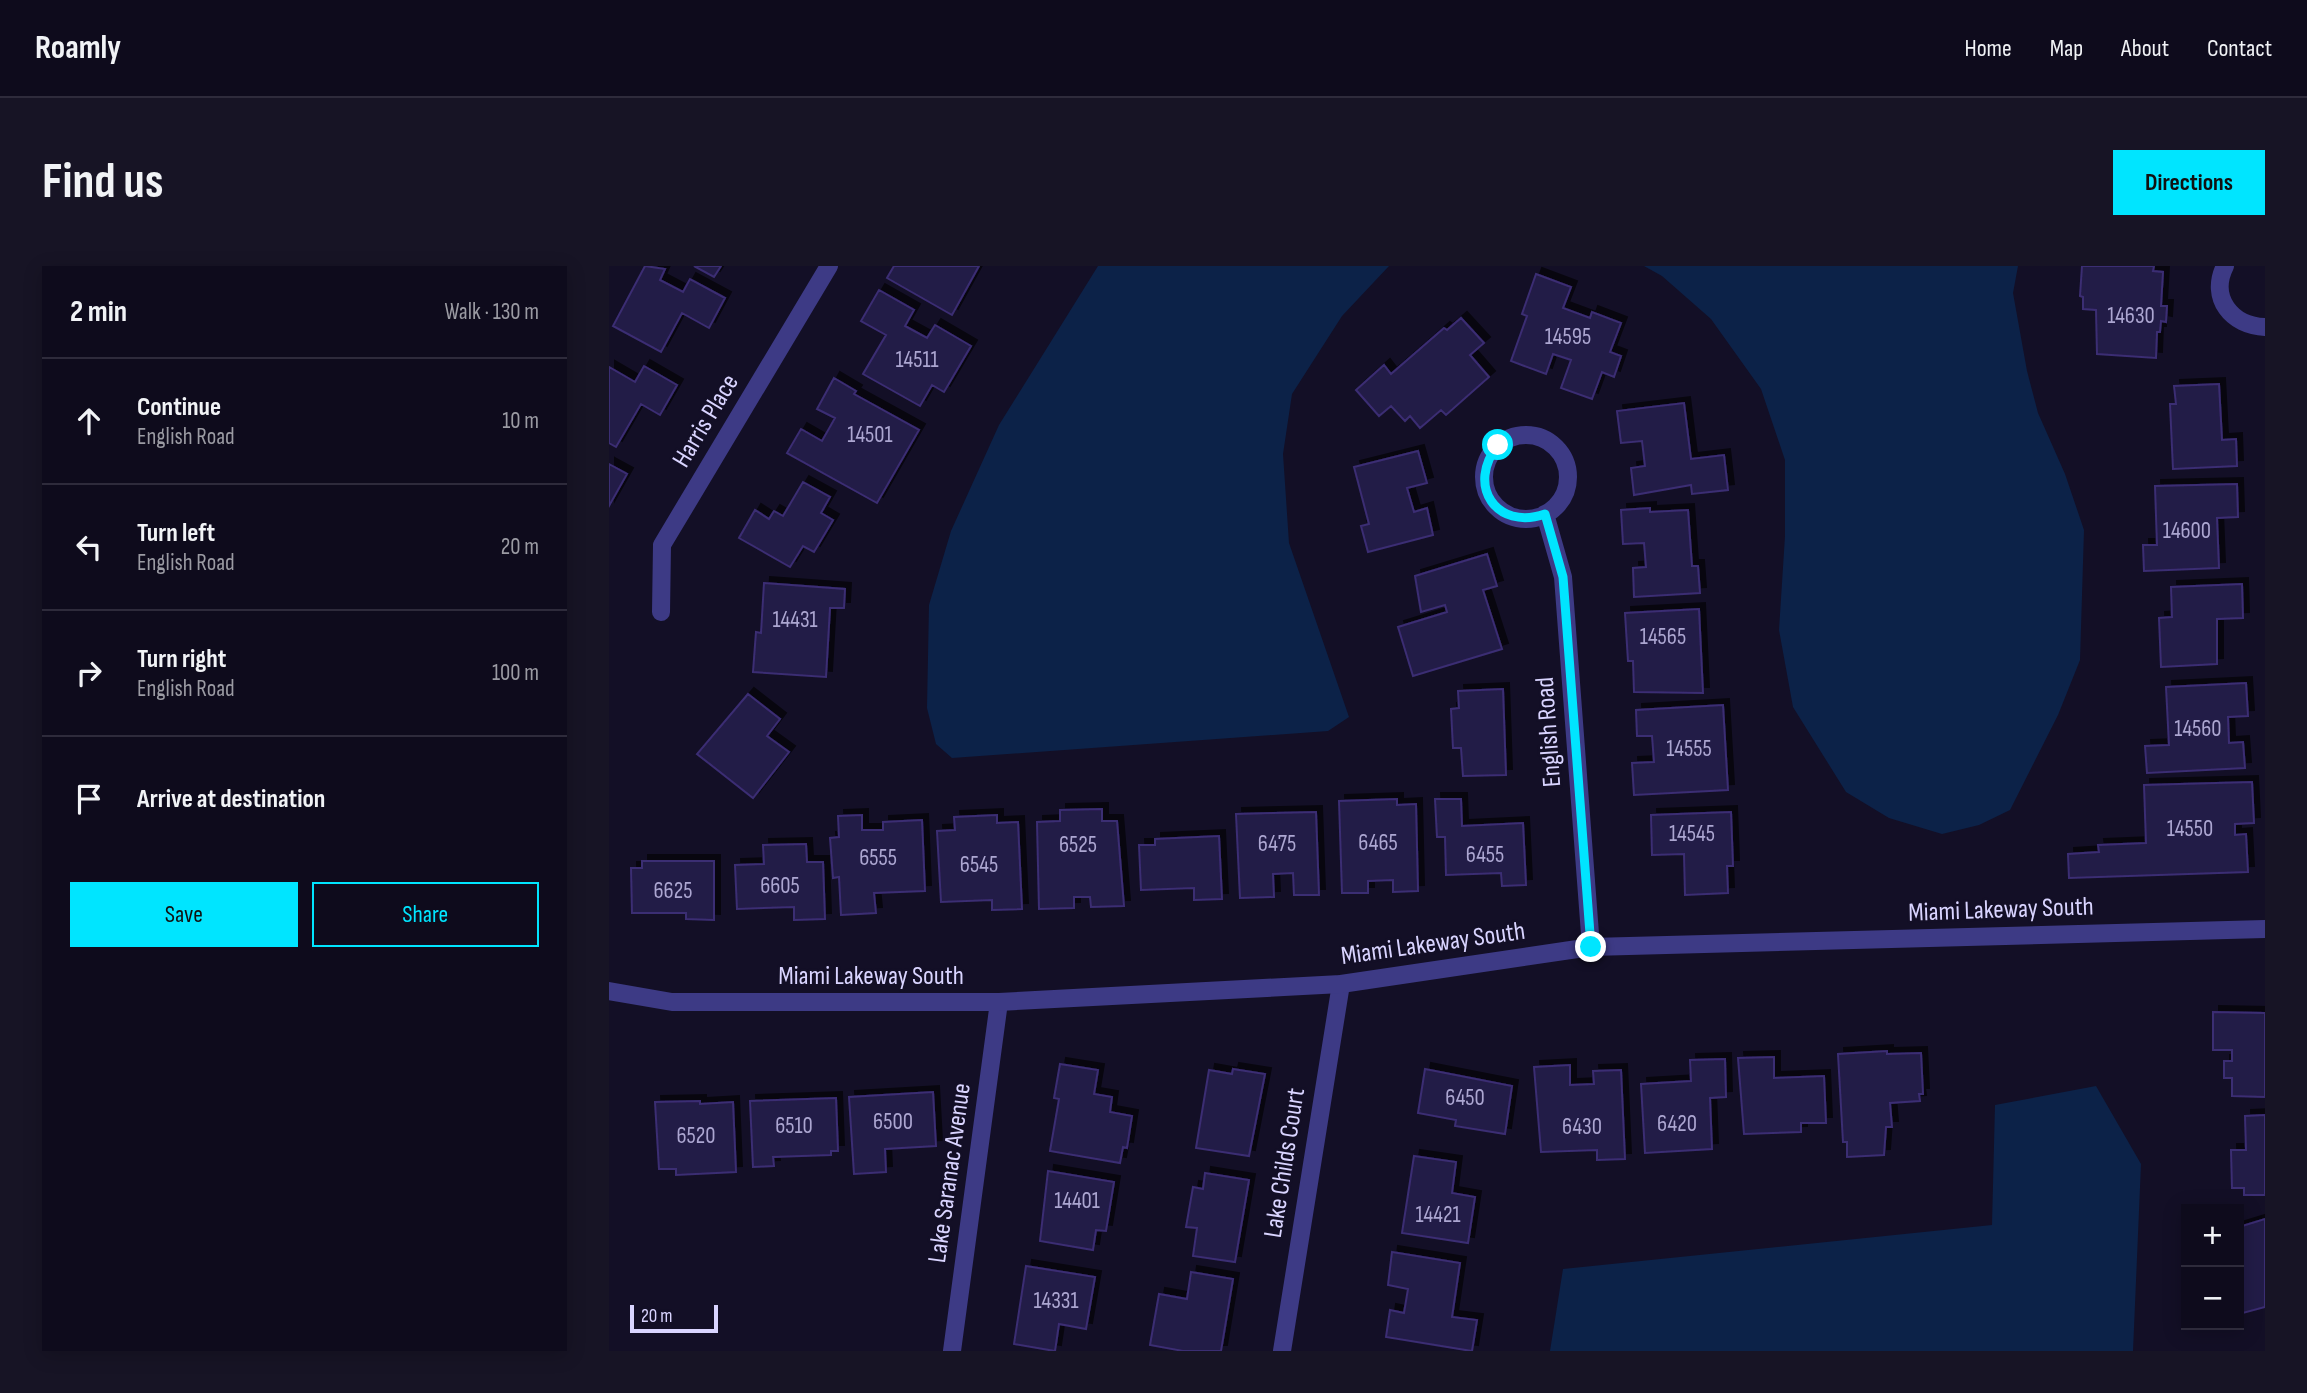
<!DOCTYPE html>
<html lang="en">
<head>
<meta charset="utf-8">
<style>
	:root { --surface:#0e0b1c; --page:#171425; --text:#f1f3f6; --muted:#9b9ba3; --line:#2e2b3b; --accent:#00e5ff }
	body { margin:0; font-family:"Sofia Sans Condensed",sans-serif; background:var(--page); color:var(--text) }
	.controls { position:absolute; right:21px; bottom:21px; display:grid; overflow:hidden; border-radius:0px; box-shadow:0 4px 18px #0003 }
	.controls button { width:63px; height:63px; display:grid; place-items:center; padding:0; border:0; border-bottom:2px solid var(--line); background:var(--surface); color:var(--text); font:35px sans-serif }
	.scale { position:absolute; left:21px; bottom:18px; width:88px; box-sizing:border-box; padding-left:7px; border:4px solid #d9d4ff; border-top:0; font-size:19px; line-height:24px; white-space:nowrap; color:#d9d4ff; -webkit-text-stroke:5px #130f26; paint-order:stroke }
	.stop { position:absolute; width:21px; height:21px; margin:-16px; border:5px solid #00e5ff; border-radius:50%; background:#fff }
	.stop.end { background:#00e5ff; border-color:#fff; box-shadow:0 2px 7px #0008 }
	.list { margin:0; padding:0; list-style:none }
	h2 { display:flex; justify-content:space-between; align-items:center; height:91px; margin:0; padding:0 28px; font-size:30px }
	h2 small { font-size:23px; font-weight:400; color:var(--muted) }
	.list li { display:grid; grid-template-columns:46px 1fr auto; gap:21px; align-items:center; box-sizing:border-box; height:126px; padding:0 28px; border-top:2px solid var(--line) }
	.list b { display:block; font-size:26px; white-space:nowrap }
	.list p { margin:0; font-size:23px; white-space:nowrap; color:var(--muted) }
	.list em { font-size:23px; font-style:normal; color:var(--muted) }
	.actions { display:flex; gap:14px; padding:21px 28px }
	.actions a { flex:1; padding:16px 0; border:2px solid var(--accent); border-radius:0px; text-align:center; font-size:24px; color:var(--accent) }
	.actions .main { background:var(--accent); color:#111 }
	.icon { flex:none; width:38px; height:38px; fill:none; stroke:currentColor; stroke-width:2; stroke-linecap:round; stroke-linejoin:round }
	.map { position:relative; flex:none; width:1656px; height:1085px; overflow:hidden; border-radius:0px }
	header { display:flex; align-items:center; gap:42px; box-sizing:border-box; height:98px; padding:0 35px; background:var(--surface); border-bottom:2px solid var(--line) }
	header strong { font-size:33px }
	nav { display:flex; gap:38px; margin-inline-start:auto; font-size:24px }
	.intro { display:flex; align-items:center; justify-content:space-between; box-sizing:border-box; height:168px; padding:0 42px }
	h1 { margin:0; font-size:49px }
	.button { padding:18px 32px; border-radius:0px; background:var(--accent); color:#111; font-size:24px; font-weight:700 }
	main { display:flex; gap:42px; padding:0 42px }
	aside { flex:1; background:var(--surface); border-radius:0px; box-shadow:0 4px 18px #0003 }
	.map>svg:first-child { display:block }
	.water { fill:#0c2248 }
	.building { fill:#241b47; stroke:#3b2d73; stroke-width:2; filter:url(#shadow) }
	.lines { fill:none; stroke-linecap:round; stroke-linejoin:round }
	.minor { stroke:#3d3a85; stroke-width:18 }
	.tertiary { stroke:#3d3a85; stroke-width:18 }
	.route { stroke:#00e5ff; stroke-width:9 }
	.labels { text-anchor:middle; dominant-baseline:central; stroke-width:5; stroke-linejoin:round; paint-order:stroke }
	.number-label { font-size:23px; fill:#aca6d1 }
	.street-label { font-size:26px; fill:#d9d4ff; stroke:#130f26 }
</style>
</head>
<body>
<header>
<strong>Roamly</strong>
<nav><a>Home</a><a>Map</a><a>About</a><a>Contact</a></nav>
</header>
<div class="intro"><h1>Find us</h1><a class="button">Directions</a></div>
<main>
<aside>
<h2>2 min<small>Walk · 130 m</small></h2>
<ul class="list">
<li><svg class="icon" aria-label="ahead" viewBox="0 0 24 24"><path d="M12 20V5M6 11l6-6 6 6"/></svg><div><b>Continue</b><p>English Road</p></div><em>10 m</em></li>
<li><svg class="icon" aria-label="left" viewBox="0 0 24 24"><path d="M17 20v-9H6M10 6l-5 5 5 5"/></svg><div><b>Turn left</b><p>English Road</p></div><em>20 m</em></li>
<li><svg class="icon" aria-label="right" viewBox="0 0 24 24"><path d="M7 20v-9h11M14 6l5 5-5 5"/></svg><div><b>Turn right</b><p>English Road</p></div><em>100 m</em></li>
<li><svg class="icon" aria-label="arrive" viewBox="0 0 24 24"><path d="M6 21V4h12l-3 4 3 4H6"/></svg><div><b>Arrive at destination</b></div></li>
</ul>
<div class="actions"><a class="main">Save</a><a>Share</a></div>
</aside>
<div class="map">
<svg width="1656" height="1085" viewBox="0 0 1656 1085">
	<defs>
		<filter id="shadow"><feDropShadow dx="6" dy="-6" stdDeviation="0" flood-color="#0009"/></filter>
	</defs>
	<rect width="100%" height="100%" fill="#130f26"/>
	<path class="water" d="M 489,0 L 780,0 L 733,50 L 683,128 L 674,188 L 680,277 L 740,451 L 719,465 L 343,492 L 327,478 L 318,442 L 320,339 L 342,265 L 390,159 Z
		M 1035,0 L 1409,0 L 1404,27 L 1418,105 L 1429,147 L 1456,208 L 1475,264 L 1471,394 L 1449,449 L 1401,544 L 1370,559 L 1333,568 L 1280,552 L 1237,526 L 1184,441 L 1170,364 L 1176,270 L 1176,194 L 1152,123 L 1102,53 L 1053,10 Z
		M 1487,820 L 1532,898 L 1524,1085 L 941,1085 L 954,1003 L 1383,959 L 1386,839 Z"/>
	<path class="building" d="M 36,0 L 56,3 L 51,14 L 74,26 L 81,13 L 116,32 L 100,62 L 73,47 L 52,86 L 4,60 Z
		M 85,0 L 112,0 L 105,11 Z
		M 285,0 L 370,0 L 343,49 L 278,12 Z
		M 1473,0 L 1545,0 L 1544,5 L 1554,6 L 1552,40 L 1558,40 L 1557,56 L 1552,55 L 1551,66 L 1548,66 L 1547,92 L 1488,88 L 1487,44 L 1474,43 L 1474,31 L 1471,30 Z
		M 927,8 L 962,21 L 954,42 L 981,52 L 983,46 L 1012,57 L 1001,86 L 1012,90 L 1005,111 L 993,106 L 983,133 L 952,122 L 962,94 L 944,88 L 937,108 L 902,95 L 918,50 L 913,48 Z
		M 270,24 L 305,44 L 296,60 L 318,72 L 326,59 L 362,80 L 335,126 L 323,119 L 311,140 L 254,108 L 277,69 L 252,55 Z
		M 852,52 L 875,77 L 861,89 L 880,111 L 837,149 L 832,144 L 811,162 L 801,150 L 796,155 L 782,140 L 770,150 L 747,124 L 775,99 L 782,108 L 835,62 L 838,64 Z
		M 35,100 L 68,119 L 51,149 L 32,138 L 7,181 L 0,177 L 0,101 L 26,116 Z
		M 225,112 L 247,125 L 245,128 L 310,164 L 268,237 L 178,187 L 192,163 L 213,175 L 226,152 L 208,143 Z
		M 1610,118 L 1613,174 L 1627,173 L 1628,200 L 1564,203 L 1561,138 L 1567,138 L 1565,120 Z
		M 1075,137 L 1082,193 L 1115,189 L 1119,224 L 1083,228 L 1082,219 L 1025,229 L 1022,202 L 1036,200 L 1033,175 L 1012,177 L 1008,145 Z
		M 809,185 L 818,217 L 798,222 L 805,246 L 818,242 L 824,269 L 759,286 L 752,260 L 760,258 L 745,201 Z
		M 0,198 L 18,208 L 0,240 Z
		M 194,216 L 221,231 L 212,247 L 224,254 L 205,286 L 194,280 L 181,301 L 130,272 L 146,244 L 160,253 L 165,245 L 174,250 Z
		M 1628,218 L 1629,251 L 1608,252 L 1610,302 L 1535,305 L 1534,279 L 1548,279 L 1546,220 Z
		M 1041,242 L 1041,246 L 1079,244 L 1083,300 L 1089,300 L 1091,327 L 1025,331 L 1024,302 L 1037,301 L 1035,277 L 1014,278 L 1012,244 Z
		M 878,288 L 888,320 L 874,324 L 893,383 L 804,410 L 789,361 L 838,346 L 836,339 L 812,346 L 806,310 Z
		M 155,317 L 236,323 L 235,342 L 221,342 L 217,411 L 144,406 L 147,366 L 152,367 Z
		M 1633,318 L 1634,352 L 1608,353 L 1608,398 L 1552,401 L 1550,352 L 1563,351 L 1562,321 Z
		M 1090,343 L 1094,427 L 1025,426 L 1024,395 L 1019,395 L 1016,347 Z
		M 1637,417 L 1639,450 L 1619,451 L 1620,477 L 1634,476 L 1636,502 L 1538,507 L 1536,480 L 1560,479 L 1557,421 Z
		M 894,423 L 897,509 L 854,510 L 852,482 L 844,482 L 842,443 L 850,442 L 849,425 Z
		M 139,428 L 171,453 L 158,470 L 180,486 L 144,532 L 88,488 Z
		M 1114,439 L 1119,524 L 1025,529 L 1023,497 L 1045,496 L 1043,470 L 1028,470 L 1027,444 Z
		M 1643,516 L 1645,557 L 1626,558 L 1626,569 L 1637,568 L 1639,606 L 1460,612 L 1459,588 L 1490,586 L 1489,579 L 1537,577 L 1535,519 Z
		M 788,533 L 788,539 L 807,538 L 809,625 L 784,626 L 784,614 L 759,615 L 759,627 L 733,627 L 730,535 Z
		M 826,533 L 852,533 L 853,560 L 914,557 L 917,619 L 893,620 L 892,607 L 837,609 L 836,571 L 828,571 Z
		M 493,543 L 493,555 L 508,555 L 515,640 L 482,641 L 481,631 L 465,631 L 465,642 L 430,643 L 428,556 L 451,555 L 451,544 Z
		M 707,546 L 710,629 L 685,629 L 684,607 L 664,608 L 665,631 L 631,632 L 627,548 Z
		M 1122,546 L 1124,600 L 1118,600 L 1119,627 L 1076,629 L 1075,588 L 1043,589 L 1042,549 Z
		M 253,549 L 253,564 L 274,564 L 274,556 L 313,554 L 316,625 L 265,627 L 267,647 L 232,649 L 230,611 L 224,612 L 221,572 L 230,571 L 229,550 Z
		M 388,549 L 388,557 L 409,556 L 413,643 L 383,644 L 383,634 L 332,636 L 328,565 L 346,564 L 345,551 Z
		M 610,570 L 613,633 L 585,634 L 585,622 L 532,624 L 530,579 L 546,579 L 546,573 Z
		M 197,578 L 198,596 L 214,596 L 216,653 L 185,654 L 185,641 L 128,643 L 126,599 L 155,598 L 154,579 Z
		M 33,595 L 105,595 L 105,654 L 77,653 L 77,647 L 23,647 L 22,602 L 33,602 Z
		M 1604,746 L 1656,747 L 1656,831 L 1623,830 L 1623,812 L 1615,812 L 1615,795 L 1623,795 L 1623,784 L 1604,784 Z
		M 1278,785 L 1278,788 L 1312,787 L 1314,828 L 1310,828 L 1311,835 L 1281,837 L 1283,861 L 1277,861 L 1275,889 L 1238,891 L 1238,876 L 1234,876 L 1229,788 Z
		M 1165,791 L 1165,812 L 1215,810 L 1217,857 L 1192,857 L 1192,866 L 1135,868 L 1129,792 Z
		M 1116,793 L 1117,831 L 1101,832 L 1103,883 L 1036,887 L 1032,818 L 1082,815 L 1081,794 Z
		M 451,798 L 489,804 L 485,828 L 503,831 L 501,846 L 523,850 L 518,882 L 514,881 L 511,897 L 441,885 L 450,833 L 445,832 Z
		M 961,799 L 961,819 L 985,818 L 984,805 L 1012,804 L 1016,893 L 988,894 L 988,884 L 932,886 L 925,801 Z
		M 624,803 L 656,808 L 640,890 L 587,882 L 600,804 L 623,808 Z
		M 816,803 L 903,820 L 896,868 L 846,860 L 847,854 L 809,847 Z
		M 324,826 L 327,880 L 276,883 L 277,906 L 245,908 L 240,831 Z
		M 227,832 L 229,885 L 222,885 L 222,889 L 164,891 L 165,900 L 144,901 L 141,835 Z
		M 91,835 L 91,838 L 124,836 L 127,906 L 67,909 L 67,903 L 50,903 L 46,836 Z
		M 1656,849 L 1656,929 L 1635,929 L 1635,922 L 1623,922 L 1622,884 L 1637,884 L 1636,850 Z
		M 805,890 L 847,896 L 843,927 L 866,931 L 859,977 L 793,967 Z
		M 439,905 L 505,916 L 497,965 L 487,964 L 484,984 L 431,975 Z
		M 596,907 L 640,914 L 626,996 L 584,990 L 588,962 L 577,961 L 584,921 L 594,923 Z
		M 1656,953 L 1656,1041 L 1630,1048 L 1630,961 Z
		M 783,986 L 851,997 L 843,1051 L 868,1054 L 863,1085 L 777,1071 L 781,1044 L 795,1047 L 799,1023 L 779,1019 Z
		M 417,1000 L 486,1011 L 477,1063 L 450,1058 L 446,1085 L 405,1078 Z
		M 582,1006 L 624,1013 L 612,1085 L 574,1085 L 541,1079 L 550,1028 L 578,1033 Z"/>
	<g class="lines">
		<path class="minor" d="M 1616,0 C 1600,32 1623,60 1656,61
			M875 211a42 42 0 1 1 84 0a42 42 0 1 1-84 0Z
			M 936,248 L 954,311 L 982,681
			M 52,346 L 53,279 L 220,0
			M 343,1085 L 390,736
			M 673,1085 L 732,718"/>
		<path class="tertiary" d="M 0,725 L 63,736 L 390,736 L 732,718 L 982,681 L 1656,663"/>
	</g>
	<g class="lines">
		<path class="route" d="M 889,179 C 857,219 887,265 936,248 L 954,311 L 982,681"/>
	</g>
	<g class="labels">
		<g class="number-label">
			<text x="1522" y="50">14630</text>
			<text x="959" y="71">14595</text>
			<text x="308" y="94">14511</text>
			<text x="261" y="169">14501</text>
			<text x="1578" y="265">14600</text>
			<text x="186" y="354">14431</text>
			<text x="1054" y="371">14565</text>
			<text x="1589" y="463">14560</text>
			<text x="1080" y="483">14555</text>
			<text x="1581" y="563">14550</text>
			<text x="1083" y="568">14545</text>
			<text x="769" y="577">6465</text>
			<text x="668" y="578">6475</text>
			<text x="469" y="579">6525</text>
			<text x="876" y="589">6455</text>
			<text x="269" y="592">6555</text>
			<text x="370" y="599">6545</text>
			<text x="171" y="620">6605</text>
			<text x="64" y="625">6625</text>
			<text x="856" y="832">6450</text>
			<text x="284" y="856">6500</text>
			<text x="1068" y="858">6420</text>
			<text x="185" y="860">6510</text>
			<text x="973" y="861">6430</text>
			<text x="87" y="870">6520</text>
			<text x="468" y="935">14401</text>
			<text x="829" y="949">14421</text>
			<text x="447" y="1035">14331</text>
		</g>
		<g class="street-label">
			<text transform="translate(97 155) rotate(-59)">Harris Place</text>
			<text transform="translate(940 466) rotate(-94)">English Road</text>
			<text transform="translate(1392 644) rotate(-2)">Miami Lakeway South</text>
			<text transform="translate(824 678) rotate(-8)">Miami Lakeway South</text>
			<text x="262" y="710">Miami Lakeway South</text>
			<text transform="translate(676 897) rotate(-81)">Lake Childs Court</text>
			<text transform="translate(341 907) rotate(-82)">Lake Saranac Avenue</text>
		</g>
	</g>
</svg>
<div class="controls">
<button>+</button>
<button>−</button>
</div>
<div class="scale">20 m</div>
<div class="stop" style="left:889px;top:179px"></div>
<div class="stop end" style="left:982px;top:681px"></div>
</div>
</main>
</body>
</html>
